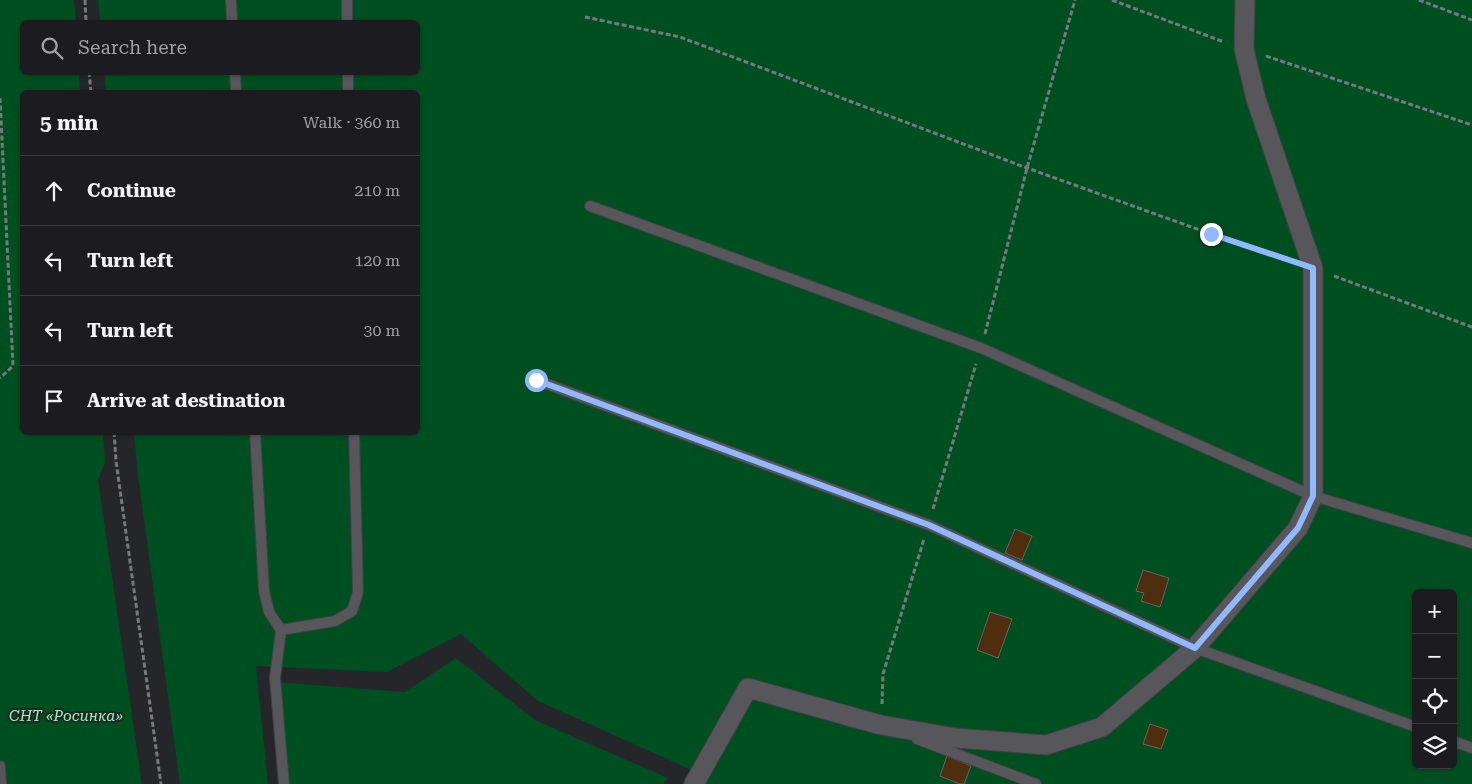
<!DOCTYPE html>
<html lang="en">
<head>
<meta charset="utf-8">
<style>
	:root { --surface:#1c1c20; --page:#29292d; --text:#f1f3f6; --muted:#a0a1a5; --line:#3a3a3e }
	body { margin:0; font-family:"Roboto Serif",serif; background:var(--page); color:var(--text) }
	.controls { position:absolute; right:15px; bottom:15px; display:grid; overflow:hidden; border-radius:8px; box-shadow:0 1px 4px #0004 }
	.controls button { width:45px; height:45px; display:grid; place-items:center; padding:0; border:0; border-bottom:1px solid var(--line); background:var(--surface); color:var(--text); font:25px sans-serif }
	.stop { position:absolute; width:15px; height:15px; margin:-11px; border:4px solid #91b8fd; border-radius:50%; background:#fff }
	.stop.end { background:#91b8fd; border-color:#fff; box-shadow:0 1px 5px #0008 }
	.list { margin:0; padding:0; list-style:none }
	h2 { display:flex; justify-content:space-between; align-items:center; height:65px; margin:0; padding:0 20px; font-size:21px }
	h2 small { font-size:16px; font-weight:400; color:var(--muted) }
	.list li { display:grid; grid-template-columns:32px 1fr auto; gap:15px; align-items:center; box-sizing:border-box; height:70px; padding:0 20px; border-top:1px solid var(--line) }
	.list b { display:block; font-size:19px; white-space:nowrap }
	.list em { font-size:16px; font-style:normal; color:var(--muted) }
	.icon { flex:none; width:28px; height:28px; fill:none; stroke:currentColor; stroke-width:2; stroke-linecap:round; stroke-linejoin:round }
	.map { position:relative; flex:none; width:1472px; height:784px; overflow:hidden }
	.search { position:absolute; background:var(--surface); box-shadow:0 1px 4px #0004; left:20px; top:20px; width:400px; height:55px; display:flex; align-items:center; gap:12px; box-sizing:border-box; padding:0 18px; border-radius:8px; color:var(--muted); font-size:19px }
	.panel { position:absolute; background:var(--surface); box-shadow:0 1px 4px #0004; left:20px; top:90px; width:400px; height:345px; border-radius:8px }
	.map>svg:first-child { display:block }
	.green { fill:#004f21; fill-rule:evenodd }
	.building { fill:#4f2e10; stroke:#686461 }
	.lines { fill:none; stroke-linecap:round; stroke-linejoin:round }
	.lane-casing { stroke:#404144; stroke-width:12 }
	.street-casing { stroke:#404144; stroke-width:21 }
	.path { stroke:#77787c; stroke-width:3; stroke-dasharray:5 2.5; stroke-linecap:butt }
	.lane { stroke:#56565b; stroke-width:10 }
	.street { stroke:#56565b; stroke-width:19 }
	.route { stroke:#91b8fd; stroke-width:6 }
	.labels { text-anchor:middle; dominant-baseline:central; stroke-width:4; stroke-linejoin:round; paint-order:stroke }
	.park-label { font-size:15px; font-style:italic; fill:#96f8ad; stroke:#25262a }
</style>
</head>
<body>
<div class="map">
<svg width="1472" height="784" viewBox="0 0 1472 784">
	<rect width="100%" height="100%" fill="#25262a"/>
	<path class="green" d="M 0,0 L 74,0 L 76,22 L 22,22 L 22,72 L 79,73 L 80,92 L 22,92 L 22,432 L 103,433 L 105,463 L 98,480 L 142,784 L 0,784 Z
		M 98,0 L 1472,0 L 1472,784 L 701,784 L 705,776 L 538,701 L 461,634 L 387,672 L 256,666 L 268,784 L 180,784 L 138,475 L 134,433 L 418,432 L 418,92 L 106,92 L 104,73 L 418,72 L 418,22 L 100,22 ZM 1416,593 L 1453,593 L 1453,765 L 1416,765 Z
		M 456,658 L 535,720 L 668,778 L 663,784 L 282,784 L 275,682 L 405,692 Z"/>
	<path class="building" d="M 1015,529 L 1032,536 L 1022,560 L 1005,553 Z
		M 1143,570 L 1169,578 L 1160,607 L 1141,601 L 1144,593 L 1136,591 Z
		M 990,612 L 1012,619 L 998,658 L 977,650 Z
		M 1150,724 L 1168,730 L 1161,749 L 1143,744 Z
		M 947,756 L 971,766 L 964,784 L 960,784 L 940,776 Z"/>
	<g class="lines">
		<g class="lane-casing">
			<path id="lane" d="M 231,0 L 232,22
				M 347,0 L 347,22
				M 235,72 L 236,92
				M 348,72 L 348,92
				M 590,206 L 981,348 L 1313,496 L 1472,543
				M 536,380 L 929,525 L 1195,648 L 1416,727
				M 255,432 L 264,591 L 269,612 L 281,630 L 275,678 L 284,784
				M 281,630 L 335,621 L 352,611 L 358,592 L 354,432
				M 917,739 L 1036,784
				M 1453,741 L 1472,748
				M 0,766 L 1,784"/>
		</g>
		<g class="street-casing">
			<path id="street" d="M 694,784 L 748,688 L 881,725 L 956,738 L 1046,745 L 1102,727 L 1195,648 L 1298,528 L 1313,496 L 1313,268 L 1256,99 L 1244,49 L 1245,0"/>
		</g>
		<path class="path" d="M 85,0 L 86,22
			M 1112,0 L 1224,42
			M 1419,0 L 1472,20
			M 585,17 L 680,37 L 1027,168 L 1211,234 L 1288,260
			M 1266,56 L 1472,125
			M 89,72 L 91,92
			M 0,98 L 13,366 L 0,378
			M 1334,276 L 1472,327
			M 985,334 L 1027,168 L 1075,0
			M 114,432 L 116,461 L 161,784
			M 933,509 L 976,364
			M 882,704 L 883,674 L 924,539"/>
		<use href="#lane" class="lane"/>
		<use href="#street" class="street"/>
	</g>
	<g class="lines">
		<path class="route" d="M 536,380 L 929,525 L 1195,648 L 1298,528 L 1313,496 L 1313,268 L 1211,234"/>
	</g>
	<g class="labels">
		<g class="park-label">
			<text x="66" y="716">СНТ «Росинка»</text>
		</g>
	</g>
</svg>
<div class="controls">
<button>+</button>
<button>−</button>
<button><svg class="icon" aria-label="locate" viewBox="0 0 24 24"><circle cx="12" cy="12" r="6"/><path d="M12 2v4M12 18v4M2 12h4M18 12h4"/></svg></button>
<button><svg class="icon" aria-label="layers" viewBox="0 0 24 24"><path d="M12 4l9 5-9 5-9-5zM3 14l9 5 9-5"/></svg></button>
</div>
<div class="stop" style="left:536px;top:380px"></div>
<div class="stop end" style="left:1211px;top:234px"></div>
<div class="search"><svg class="icon" aria-label="search" viewBox="0 0 24 24"><circle cx="10" cy="10" r="6"/><path d="M15 15l6 6"/></svg>Search here</div>
<section class="panel">
<h2>5 min<small>Walk · 360 m</small></h2>
<ul class="list">
<li><svg class="icon" aria-label="ahead" viewBox="0 0 24 24"><path d="M12 20V5M6 11l6-6 6 6"/></svg><div><b>Continue</b></div><em>210 m</em></li>
<li><svg class="icon" aria-label="left" viewBox="0 0 24 24"><path d="M17 20v-9H6M10 6l-5 5 5 5"/></svg><div><b>Turn left</b></div><em>120 m</em></li>
<li><svg class="icon" aria-label="left" viewBox="0 0 24 24"><path d="M17 20v-9H6M10 6l-5 5 5 5"/></svg><div><b>Turn left</b></div><em>30 m</em></li>
<li><svg class="icon" aria-label="arrive" viewBox="0 0 24 24"><path d="M6 21V4h12l-3 4 3 4H6"/></svg><div><b>Arrive at destination</b></div></li>
</ul>
</section>
</div>
</body>
</html>
